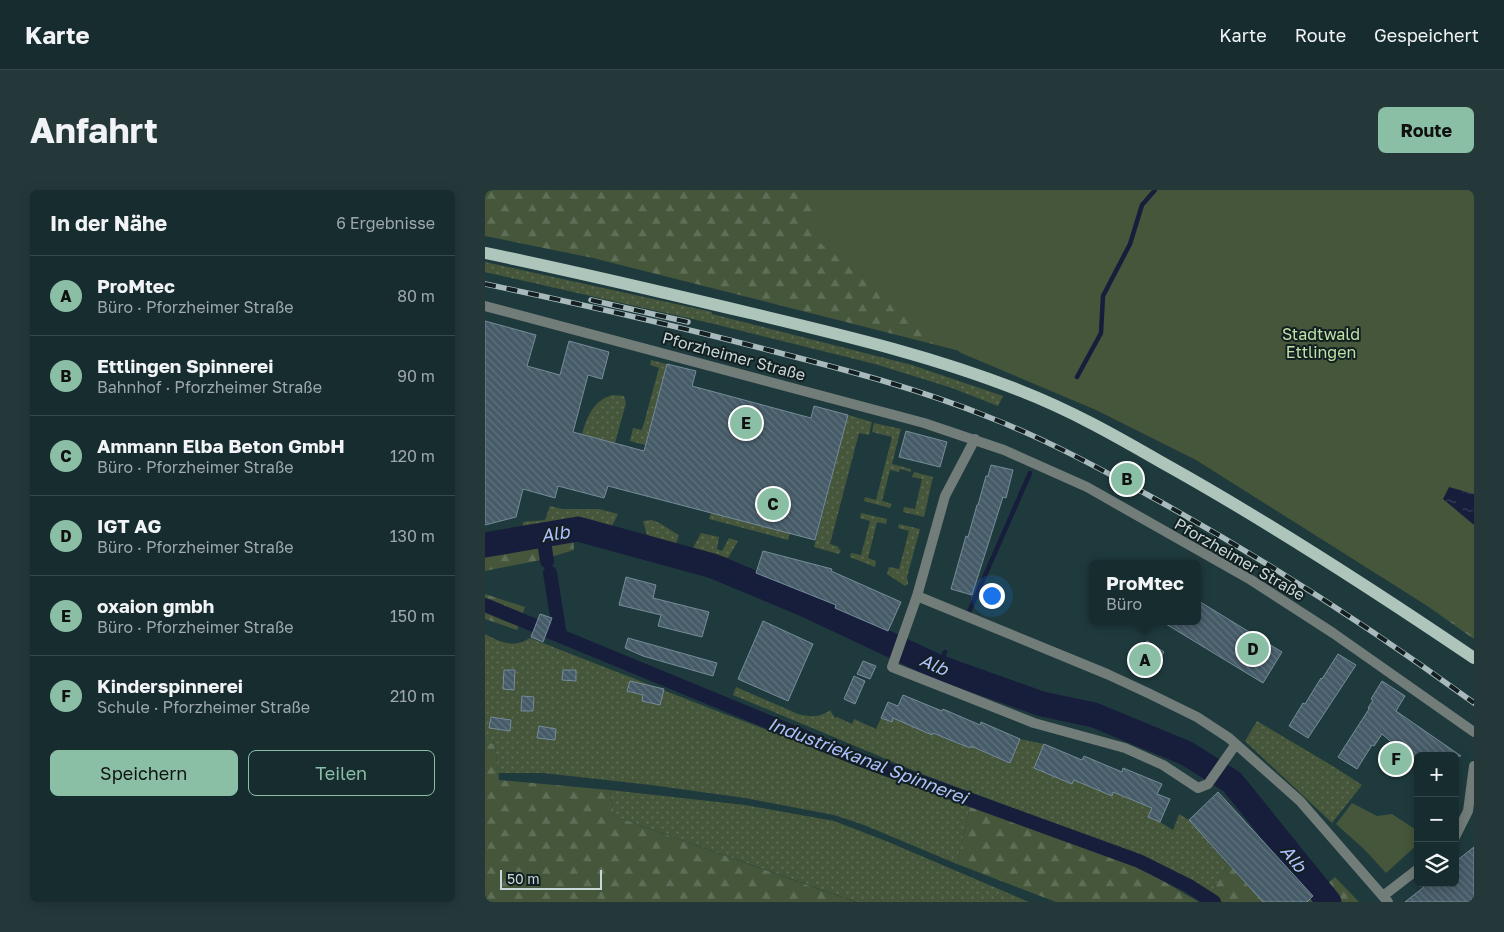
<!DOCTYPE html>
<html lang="de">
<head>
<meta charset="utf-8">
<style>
	:root { --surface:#172c2e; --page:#24383a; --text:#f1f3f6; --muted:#9ea7aa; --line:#36484a; --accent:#8abfa5 }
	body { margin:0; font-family:"Golos Text",sans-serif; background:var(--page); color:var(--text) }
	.controls { position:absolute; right:15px; bottom:15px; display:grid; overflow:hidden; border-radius:8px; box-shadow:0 2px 12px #0003 }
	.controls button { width:45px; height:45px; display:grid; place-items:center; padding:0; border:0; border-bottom:1px solid var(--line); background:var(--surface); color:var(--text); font:25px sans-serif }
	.scale { position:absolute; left:15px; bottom:12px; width:102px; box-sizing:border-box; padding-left:5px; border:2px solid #c8d8d9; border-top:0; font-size:14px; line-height:18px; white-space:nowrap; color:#c8d8d9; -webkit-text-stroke:4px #131f20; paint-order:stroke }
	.you { position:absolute; left:506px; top:405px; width:18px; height:18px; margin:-12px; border:4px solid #fff; border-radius:50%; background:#1a73e8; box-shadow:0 0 0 8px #1a73e833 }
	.badge { display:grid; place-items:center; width:32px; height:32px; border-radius:50%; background:var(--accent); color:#111; font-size:16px; font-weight:700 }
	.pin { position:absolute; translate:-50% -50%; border:2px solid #fff; box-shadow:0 1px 5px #0006 }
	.popup { position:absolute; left:604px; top:370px; width:112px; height:65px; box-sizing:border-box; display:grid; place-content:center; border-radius:8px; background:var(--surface); filter:drop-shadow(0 1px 4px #0005); font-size:16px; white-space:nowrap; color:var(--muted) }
	.popup b { font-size:19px; color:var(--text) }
	.popup::after { content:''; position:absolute; left:50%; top:100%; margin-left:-10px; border:10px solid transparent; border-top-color:var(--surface) }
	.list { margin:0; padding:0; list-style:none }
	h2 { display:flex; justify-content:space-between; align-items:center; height:65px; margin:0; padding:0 20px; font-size:21px }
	h2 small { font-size:16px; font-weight:400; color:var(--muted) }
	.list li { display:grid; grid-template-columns:32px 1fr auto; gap:15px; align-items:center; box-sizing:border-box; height:80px; padding:0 20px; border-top:1px solid var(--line) }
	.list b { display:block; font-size:19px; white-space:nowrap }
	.list p { margin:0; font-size:16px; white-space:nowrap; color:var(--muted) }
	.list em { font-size:16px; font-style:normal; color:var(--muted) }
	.actions { display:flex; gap:10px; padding:15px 20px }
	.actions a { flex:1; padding:11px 0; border:1px solid var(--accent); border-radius:8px; text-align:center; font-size:18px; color:var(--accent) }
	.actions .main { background:var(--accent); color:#111 }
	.icon { flex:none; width:28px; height:28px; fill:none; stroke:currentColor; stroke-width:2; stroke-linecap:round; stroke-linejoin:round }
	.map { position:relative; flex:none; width:989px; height:712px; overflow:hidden; border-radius:8px }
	header { display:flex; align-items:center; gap:30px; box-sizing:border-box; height:70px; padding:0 25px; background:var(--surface); border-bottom:1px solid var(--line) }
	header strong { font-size:24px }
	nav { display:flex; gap:28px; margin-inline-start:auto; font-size:18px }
	.intro { display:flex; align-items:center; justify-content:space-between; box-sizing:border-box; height:120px; padding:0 30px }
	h1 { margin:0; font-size:35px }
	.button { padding:12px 22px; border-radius:8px; background:var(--accent); color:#111; font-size:18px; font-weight:700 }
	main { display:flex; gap:30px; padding:0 30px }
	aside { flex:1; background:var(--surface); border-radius:8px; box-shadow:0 2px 12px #0003 }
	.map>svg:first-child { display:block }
	.grass { fill:url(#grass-dots) }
	.forest { fill:url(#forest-firs) }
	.park { fill:#45563b }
	.water { fill:url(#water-ripples) }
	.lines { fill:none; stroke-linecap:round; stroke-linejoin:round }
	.stream { stroke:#171e3c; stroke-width:4.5 }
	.canal { stroke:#171e3c; stroke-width:14 }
	.river { stroke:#171e3c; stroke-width:25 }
	.building { fill:url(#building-back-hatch); stroke:#768c9a }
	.street { stroke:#727d79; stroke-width:10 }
	.primary { stroke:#aec5bb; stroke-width:12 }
	.rail-casing { stroke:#a8babc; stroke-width:5.5 }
	.rail { stroke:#131f20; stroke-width:4; stroke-dasharray:11; stroke-linecap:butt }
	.labels { text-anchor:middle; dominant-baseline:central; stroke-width:4; stroke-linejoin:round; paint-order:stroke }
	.park-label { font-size:16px; fill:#bee2a7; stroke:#131f20 }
	.street-label { font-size:16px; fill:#c8d8d9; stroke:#131f20 }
	.water-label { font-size:18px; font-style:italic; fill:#afc1fe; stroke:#131f20 }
</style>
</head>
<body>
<header>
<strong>Karte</strong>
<nav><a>Karte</a><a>Route</a><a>Gespeichert</a></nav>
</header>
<div class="intro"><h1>Anfahrt</h1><a class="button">Route</a></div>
<main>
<aside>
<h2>In der Nähe<small>6 Ergebnisse</small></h2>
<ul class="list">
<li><span class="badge">A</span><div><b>ProMtec</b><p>Büro · Pforzheimer Straße</p></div><em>80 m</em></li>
<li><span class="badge">B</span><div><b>Ettlingen Spinnerei</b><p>Bahnhof · Pforzheimer Straße</p></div><em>90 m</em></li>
<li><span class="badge">C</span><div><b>Ammann Elba Beton GmbH</b><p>Büro · Pforzheimer Straße</p></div><em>120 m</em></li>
<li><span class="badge">D</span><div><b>IGT AG</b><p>Büro · Pforzheimer Straße</p></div><em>130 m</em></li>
<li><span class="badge">E</span><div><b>oxaion gmbh</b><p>Büro · Pforzheimer Straße</p></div><em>150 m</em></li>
<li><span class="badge">F</span><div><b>Kinderspinnerei</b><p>Schule · Pforzheimer Straße</p></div><em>210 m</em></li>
</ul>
<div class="actions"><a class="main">Speichern</a><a>Teilen</a></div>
</aside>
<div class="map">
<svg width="989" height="712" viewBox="0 0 989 712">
	<defs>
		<pattern id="grass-dots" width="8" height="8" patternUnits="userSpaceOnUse" patternTransform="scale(1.25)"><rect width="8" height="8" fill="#45563b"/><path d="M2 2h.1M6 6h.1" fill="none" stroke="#5e6e57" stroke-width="1.8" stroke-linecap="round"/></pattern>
		<pattern id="forest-firs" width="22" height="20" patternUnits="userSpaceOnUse" patternTransform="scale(1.25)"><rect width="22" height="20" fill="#45563b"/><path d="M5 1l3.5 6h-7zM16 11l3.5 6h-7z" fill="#5e6e57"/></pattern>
		<pattern id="water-ripples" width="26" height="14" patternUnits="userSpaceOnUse" patternTransform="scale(1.25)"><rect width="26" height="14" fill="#171e3c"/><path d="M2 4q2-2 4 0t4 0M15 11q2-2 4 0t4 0" fill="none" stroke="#373e58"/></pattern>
		<pattern id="building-back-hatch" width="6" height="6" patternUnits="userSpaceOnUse" patternTransform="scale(1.25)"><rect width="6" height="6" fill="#465b68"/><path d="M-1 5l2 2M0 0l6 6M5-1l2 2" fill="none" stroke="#5f727d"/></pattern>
	</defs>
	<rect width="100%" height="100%" fill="#1f3a3d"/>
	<path class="grass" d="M 0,72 L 227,122 L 227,124 L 427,175 L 518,206 L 513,216 L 467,198 L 390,174 L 225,133 L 0,82 Z
		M 166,170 L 182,174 L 160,255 L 145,251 L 148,238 L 157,240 L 174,178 L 165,175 Z
		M 128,205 L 139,206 L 141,213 L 130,253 L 97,245 C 101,228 109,209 128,205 Z
		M 363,225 L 387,232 L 384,245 L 374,243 L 345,354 L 354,357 L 353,359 L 356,360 L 354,364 L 329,357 Z
		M 389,233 L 416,239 L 407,274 L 426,279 L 426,282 L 415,279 L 414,282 L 405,280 L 397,311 L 407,314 L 405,318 L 379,311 L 380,307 L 391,310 L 407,247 L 387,242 Z
		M 429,282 L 448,287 L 439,327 L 418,322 L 419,317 L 430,319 L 437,289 L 427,287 Z
		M 65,316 L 77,319 L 114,319 L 133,324 L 127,336 L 92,329 L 62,333 L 38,338 L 38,332 L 60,330 Z
		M 226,323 L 305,343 L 303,350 L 224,329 Z
		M 376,323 L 402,329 L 401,334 L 392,332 L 383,368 L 391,371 L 390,377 L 365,367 L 366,363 L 376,365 L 385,331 L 375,328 Z
		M 166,330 C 176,332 184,340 194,345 L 191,354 L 162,345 L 158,331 Z
		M 414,334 L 435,339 L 422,387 L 423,394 L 420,396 L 402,384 L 404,377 L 414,379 L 424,341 L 413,338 Z
		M 216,343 L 234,347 L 232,359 L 237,361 L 244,348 L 253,351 L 243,368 L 208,358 Z
		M 0,444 C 15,452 29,459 45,448 L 237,523 L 485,616 L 472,674 L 379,635 L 349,625 L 260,608 L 166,595 L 58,583 L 13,583 L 10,554 L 0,552 Z
		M 251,497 L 313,524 C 325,527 335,528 345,520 L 350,528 L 352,527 L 367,534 L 369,529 L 391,539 L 396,528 L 406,532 L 408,528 L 485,558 L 486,556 L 525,573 L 535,549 L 559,554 L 550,578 L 587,594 L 589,590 L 626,605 L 628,602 L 667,618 L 663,627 L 675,632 L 688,640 L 694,624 L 704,630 L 743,674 L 726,704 L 669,671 L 437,584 L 248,505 Z
		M 772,531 L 851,578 L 877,595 L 847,633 L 760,551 Z
		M 125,600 L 260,615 L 349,631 L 401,651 L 544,712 L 371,712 L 129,626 Z"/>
	<path class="forest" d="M 0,0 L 989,0 L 989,449 L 641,203 L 108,68 L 0,46 Z
		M 88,344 L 89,360 L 56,370 L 0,381 L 0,361 Z
		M 0,404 L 40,417 L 32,440 L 0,429 Z
		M 0,552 L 10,554 L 14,590 L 125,600 L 129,626 L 370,712 L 0,712 Z
		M 485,616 L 654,677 L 714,712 L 571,712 L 472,674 Z
		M 743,674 L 778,712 L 737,712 L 726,704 Z
		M 850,687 L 874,712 L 822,712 Z"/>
	<path class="park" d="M 323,0 L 989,0 L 989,447 L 971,434 L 711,270 L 611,220 L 476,163 L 335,53 Z
		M 867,613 L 892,626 L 907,624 L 933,641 L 933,654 L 901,683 L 880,660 L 851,634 Z"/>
	<path class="water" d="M 964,297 L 989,304 L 989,335 L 958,309 Z"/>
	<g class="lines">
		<path class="stream" d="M 592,187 L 616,143 L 618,106 L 645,54 L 657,15 L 670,0
			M 484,422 L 545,283
			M 453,477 L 460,462"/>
		<path class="canal" d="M 58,345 L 62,371
			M 65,383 L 75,445
			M 0,415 L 373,569 L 654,671 L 704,696 L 729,712"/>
		<path class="river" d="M 0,355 L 93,339 L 228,376 L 319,414 L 453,477 L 557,514 L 609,525 L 701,563 L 747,592 L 844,712"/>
	</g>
	<path class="building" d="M 0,131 L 51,145 L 42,176 L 75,185 L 84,151 L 124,162 L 117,189 L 103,185 L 88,242 L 159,261 L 182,174 L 211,181 L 207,196 L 326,228 L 329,216 L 363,225 L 330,350 L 123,296 L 119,308 L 73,296 L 70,308 L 38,299 L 31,327 L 0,335 Z
		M 421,241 L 462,252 L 455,277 L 414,267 Z
		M 506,275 L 528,280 L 521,308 L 518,307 L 487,405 L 466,399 L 481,346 L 483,347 L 492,315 L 493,315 L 501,286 L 503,286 Z
		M 278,361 L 347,379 L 346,381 L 416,412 L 403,441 L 350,418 L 351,415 L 271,383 Z
		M 141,387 L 171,395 L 168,408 L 224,422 L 217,447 L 173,436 L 176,425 L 134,415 Z
		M 712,410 L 797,462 L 778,493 L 676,431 L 712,431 Z
		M 55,424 L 67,428 L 58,452 L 46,447 Z
		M 278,431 L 328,454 L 303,511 L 253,489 Z
		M 143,448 L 232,473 L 228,486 L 158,466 L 140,458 Z
		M 662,451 L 679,462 L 663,488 L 645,478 Z
		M 853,464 L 871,475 L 823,548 L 804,536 L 818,513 L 820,514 L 836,488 L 837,489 Z
		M 378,471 L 391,476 L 385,489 L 372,484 Z
		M 19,480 L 30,480 L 29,500 L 18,499 Z
		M 78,480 L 91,480 L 91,491 L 77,490 Z
		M 369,486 L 380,491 L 370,514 L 359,509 Z
		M 145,491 L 179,499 L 175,515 L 157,511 L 158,505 L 142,501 Z
		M 897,491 L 920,506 L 911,521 L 976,566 L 933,566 L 933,575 L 897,544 L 889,556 L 887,555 L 872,579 L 853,567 L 884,519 L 883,518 L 888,510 L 886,509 Z
		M 418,505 L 457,521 L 458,519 L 495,535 L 496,532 L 535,549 L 525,573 L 486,556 L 485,558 L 448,543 L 447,545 L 408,528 L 407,532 L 396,528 L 403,512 L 413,516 Z
		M 37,506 L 49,507 L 48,521 L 36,521 Z
		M 6,527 L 26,530 L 25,541 L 4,538 Z
		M 54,536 L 71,539 L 70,550 L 52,548 Z
		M 559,554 L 597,570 L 599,566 L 637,582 L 638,578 L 677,594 L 672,604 L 685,609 L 675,632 L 663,627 L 667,618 L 628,602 L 627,606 L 589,590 L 587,594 L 549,578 Z
		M 733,602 L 828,706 L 822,712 L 778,712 L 704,630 Z
		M 989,657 L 989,712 L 920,712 L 944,693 L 970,693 L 970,672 Z"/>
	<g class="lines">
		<path class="street" d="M 0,116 L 439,233 L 519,260 L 602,297 L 766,390 L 848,443 L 989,542
			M 490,249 L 460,306 L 432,406 L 407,477 L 549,533 L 640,558 L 678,575 L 713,598 L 723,594 L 751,554
			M 432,406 L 622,484 L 663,503 L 712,527 L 744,548 L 815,611 L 903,712
			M 970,647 L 983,621 L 989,576
			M 898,706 L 933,679"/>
		<path class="primary" d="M 0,63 C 89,81 177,102 265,123 C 357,145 448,166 536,201 C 585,220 631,246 676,272 C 784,332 887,399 989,468"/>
		<g class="rail-casing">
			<path id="rail" d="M 0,94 C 96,114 192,136 287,161 C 361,180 435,199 506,228 C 560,249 612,277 663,305 C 776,367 885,437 989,513
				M 106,110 L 203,132"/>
		</g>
		<use href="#rail" class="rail"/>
	</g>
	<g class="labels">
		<g class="park-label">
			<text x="836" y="144">Stadtwald<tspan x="836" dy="18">Ettlingen</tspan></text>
		</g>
		<g class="street-label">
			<text transform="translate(249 166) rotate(15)">Pforzheimer Straße</text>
			<text transform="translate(755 369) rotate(30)">Pforzheimer Straße</text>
		</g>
		<g class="water-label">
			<text transform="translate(70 343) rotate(-9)">Alb</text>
			<text transform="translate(449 474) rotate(23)">Alb</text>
			<text transform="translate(383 570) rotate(21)">Industriekanal Spinnerei</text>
			<text transform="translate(809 668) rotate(51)">Alb</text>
		</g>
	</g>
</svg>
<div class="controls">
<button>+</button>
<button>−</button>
<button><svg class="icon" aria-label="layers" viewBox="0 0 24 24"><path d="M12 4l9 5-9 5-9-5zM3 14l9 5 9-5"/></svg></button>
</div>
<div class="scale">50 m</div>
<div class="you"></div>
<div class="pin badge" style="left:660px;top:470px">A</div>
<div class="popup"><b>ProMtec</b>Büro</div>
<div class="pin badge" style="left:642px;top:289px">B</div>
<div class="pin badge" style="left:288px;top:314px">C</div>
<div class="pin badge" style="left:768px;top:459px">D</div>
<div class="pin badge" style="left:261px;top:233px">E</div>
<div class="pin badge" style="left:911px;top:569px">F</div>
</div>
</main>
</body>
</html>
